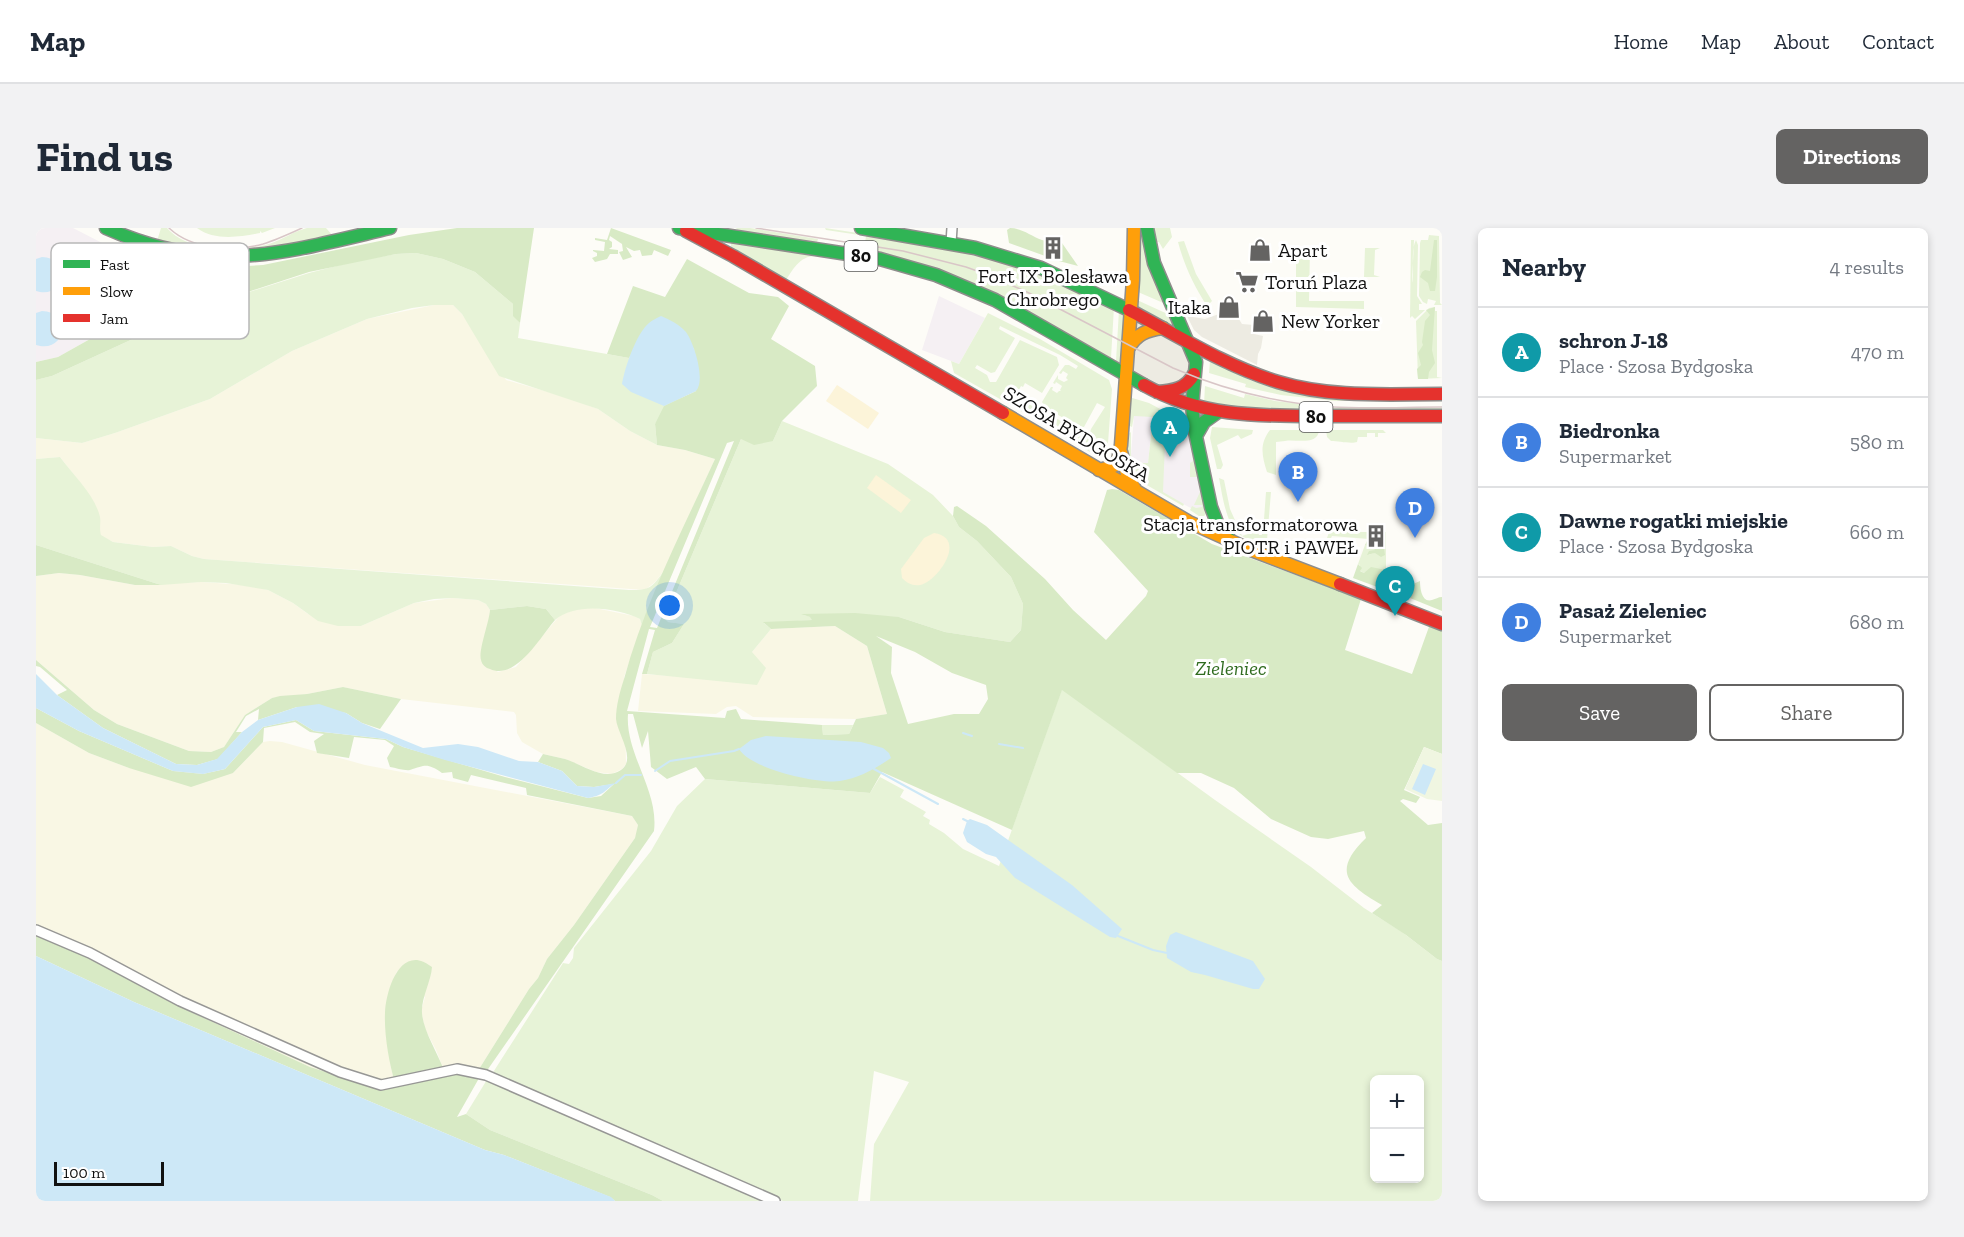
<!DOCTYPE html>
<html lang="en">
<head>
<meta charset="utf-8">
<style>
	:root { --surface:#fff; --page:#f2f2f3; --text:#1f2937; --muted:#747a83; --line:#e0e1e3; --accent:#646362 }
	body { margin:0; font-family:"Zilla Slab",serif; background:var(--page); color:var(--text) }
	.controls { position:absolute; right:18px; bottom:18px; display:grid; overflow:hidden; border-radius:9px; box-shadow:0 3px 9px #0003 }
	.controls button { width:54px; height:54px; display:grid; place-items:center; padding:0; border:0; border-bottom:2px solid var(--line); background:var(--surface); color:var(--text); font:30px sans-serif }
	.scale { position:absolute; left:18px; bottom:15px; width:110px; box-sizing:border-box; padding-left:6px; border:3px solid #111; border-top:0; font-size:16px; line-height:21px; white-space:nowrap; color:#111; -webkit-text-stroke:4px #fff; paint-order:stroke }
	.you { position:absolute; left:634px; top:378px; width:21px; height:21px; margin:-15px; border:4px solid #fff; border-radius:50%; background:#1a73e8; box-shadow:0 0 0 9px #1a73e833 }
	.badge { display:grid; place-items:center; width:39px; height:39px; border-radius:50%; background:var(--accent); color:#fff; font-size:20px; font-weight:700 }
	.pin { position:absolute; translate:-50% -50px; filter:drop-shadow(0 2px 3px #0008) }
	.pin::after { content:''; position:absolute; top:32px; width:21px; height:18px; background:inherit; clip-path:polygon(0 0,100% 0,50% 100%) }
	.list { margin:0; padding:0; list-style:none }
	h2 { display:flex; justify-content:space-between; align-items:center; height:78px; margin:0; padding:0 24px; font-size:26px }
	h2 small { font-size:20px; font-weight:400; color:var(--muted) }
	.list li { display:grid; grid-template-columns:39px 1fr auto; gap:18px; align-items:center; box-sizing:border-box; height:90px; padding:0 24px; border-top:2px solid var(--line) }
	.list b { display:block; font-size:22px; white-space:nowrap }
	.list p { margin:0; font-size:20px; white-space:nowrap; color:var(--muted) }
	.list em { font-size:20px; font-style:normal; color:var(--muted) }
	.actions { display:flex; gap:12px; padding:18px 24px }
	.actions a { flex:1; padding:14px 0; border:2px solid var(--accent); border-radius:9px; text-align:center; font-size:21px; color:var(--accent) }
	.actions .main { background:var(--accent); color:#fff }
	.map { position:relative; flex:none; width:1406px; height:973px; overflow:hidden; border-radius:9px }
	header { display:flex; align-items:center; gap:36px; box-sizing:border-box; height:84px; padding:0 30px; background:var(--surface); border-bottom:2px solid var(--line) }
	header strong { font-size:28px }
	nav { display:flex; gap:33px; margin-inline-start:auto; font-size:21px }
	.intro { display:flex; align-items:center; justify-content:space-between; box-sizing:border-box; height:144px; padding:0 36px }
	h1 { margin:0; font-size:42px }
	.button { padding:15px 27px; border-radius:9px; background:var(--accent); color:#fff; font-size:21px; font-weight:700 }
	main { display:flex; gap:36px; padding:0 36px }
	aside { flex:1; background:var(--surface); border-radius:9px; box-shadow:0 3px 9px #0003 }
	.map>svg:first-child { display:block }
	.industrial { fill:#f5f0f3 }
	.farmland { fill:#f9f7e4 }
	.green { fill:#e7f3d7; fill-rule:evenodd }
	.forest { fill:#d8eac5; fill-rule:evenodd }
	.sand { fill:#fcf4d9 }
	.pitch { fill:#f0f6e1 }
	.plaza { fill:#edebe2 }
	.water { fill:#cde8f7 }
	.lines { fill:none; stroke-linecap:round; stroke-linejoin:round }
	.stream { stroke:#cde8f7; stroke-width:2 }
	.street-casing { stroke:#979795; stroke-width:12 }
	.fast-casing { stroke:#8e8d8b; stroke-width:15 }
	.slow-casing { stroke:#8e8d8b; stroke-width:15 }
	.jam-casing { stroke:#8e8d8b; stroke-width:15 }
	.street { stroke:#fffffe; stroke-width:9 }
	.fast { stroke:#30b455; stroke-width:12 }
	.slow { stroke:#ff9f0a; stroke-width:12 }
	.jam { stroke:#e5322d; stroke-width:12 }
	.tram { stroke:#d9c6c7; stroke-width:1.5 }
	.labels { text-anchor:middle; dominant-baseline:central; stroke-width:6; stroke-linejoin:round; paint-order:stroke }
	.shield { fill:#fff; stroke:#585858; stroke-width:1.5 }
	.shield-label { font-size:18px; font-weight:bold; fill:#111 }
	.poi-label { font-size:20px; fill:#111; stroke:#fff; text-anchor:start }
	.street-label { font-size:20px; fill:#111; stroke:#fff }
	.park-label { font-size:20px; font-style:italic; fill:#2f6b1f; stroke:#fff }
	.key { fill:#fff; stroke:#b8b8b8; stroke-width:1.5 }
	.key-label { font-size:16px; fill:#111 }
</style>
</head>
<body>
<header>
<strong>Map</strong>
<nav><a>Home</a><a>Map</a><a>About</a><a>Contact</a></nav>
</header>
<div class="intro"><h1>Find us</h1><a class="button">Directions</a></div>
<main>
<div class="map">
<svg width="1406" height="973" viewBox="0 0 1406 973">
	<rect width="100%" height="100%" fill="#fdfcf7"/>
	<path class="industrial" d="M 0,0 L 37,0 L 74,19 L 81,27 L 145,45 L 146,70 L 79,97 L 22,129 L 0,134 Z
		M 903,68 L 949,90 L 923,136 L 886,122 Z
		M 1098,188 L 1117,188 L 1112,235 L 1097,235 L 1095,227 Z
		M 1117,201 L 1153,202 L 1168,287 L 1113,258 Z"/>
	<path class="farmland" d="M 398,77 L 417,77 L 426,86 L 470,152 L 530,169 L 562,181 L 594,203 L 621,217 L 649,222 L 679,231 L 628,343 L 619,354 L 609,362 L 168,331 L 156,328 L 135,318 L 117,319 L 77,314 L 65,308 L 46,257 L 24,229 L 0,231 L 0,210 L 46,215 L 79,205 L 174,171 L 256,123 L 331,91 Z
		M 23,345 L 44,347 L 99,357 L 165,354 L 210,357 L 232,362 L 257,375 L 272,386 L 325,398 L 378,375 L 417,370 L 442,372 L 450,376 L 454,382 L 453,395 L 445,423 L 445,432 L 462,444 L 480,439 L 525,386 L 545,380 L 559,380 L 598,388 L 604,391 L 606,398 L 588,449 L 590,536 L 586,541 L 576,546 L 560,544 L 529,531 L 507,526 L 486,514 L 481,505 L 480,487 L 478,484 L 365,471 L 307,459 L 271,466 L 236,470 L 209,487 L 188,519 L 175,524 L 153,523 L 81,496 L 58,482 L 0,432 L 0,348 Z
		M 799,398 L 831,418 L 851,486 L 820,491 L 717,489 L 700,478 L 691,479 L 680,486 L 602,483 L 606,446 L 652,449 L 716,424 L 735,401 Z
		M 0,495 L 53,525 L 93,540 L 197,545 L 227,514 L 234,513 L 246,514 L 329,537 L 596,588 L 602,597 L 601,604 L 599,610 L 538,697 L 511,731 L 502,750 L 493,761 L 440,846 L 408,842 L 400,822 L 389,801 L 385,783 L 389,769 L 361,743 L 353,766 L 349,785 L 355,840 L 359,856 L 338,859 L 274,839 L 155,784 L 31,719 L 0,708 Z"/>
	<path class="green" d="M 125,0 L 131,0 C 152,25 204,24 233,16 C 246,12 258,3 271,0 C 277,0 284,0 290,0 L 297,8 C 265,14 233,22 200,24 C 174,25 147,18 121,13 Z
		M 161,0 L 239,0 L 226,5 L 224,3 L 224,5 C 204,9 178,13 161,0 Z
		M 700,0 L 714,0 L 782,11 L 780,17 L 703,4 Z
		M 789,0 L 907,18 L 1000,43 L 1078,79 L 1075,130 L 956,63 L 900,42 L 828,22 L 830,8 L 790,2 Z
		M 1103,0 L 1107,0 L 1132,77 L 1102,64 Z
		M 1116,0 L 1134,0 L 1136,9 L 1127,21 L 1123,14 L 1120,14 Z
		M 1393,7 L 1403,8 L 1404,75 L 1406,77 L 1398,77 L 1400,73 L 1392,71 L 1391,76 L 1387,74 L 1383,68 L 1384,15 L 1385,12 L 1392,12 Z
		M 1375,12 L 1378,12 L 1376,55 C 1379,44 1374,23 1380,12 L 1382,17 L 1381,68 L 1386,76 L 1383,76 L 1383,82 L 1389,82 L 1379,91 L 1376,88 L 1374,90 Z
		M 1148,13 L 1160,46 L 1176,73 L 1171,78 C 1158,58 1148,37 1142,14 Z
		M 695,15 L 779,25 L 779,28 C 764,28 756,42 749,54 L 695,20 Z
		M 1260,20 L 1274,20 L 1273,73 L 1328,73 L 1328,81 L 1260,79 Z
		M 1329,20 L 1344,20 L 1339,22 L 1338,47 L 1344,49 L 1328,49 Z
		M 380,25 L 407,31 L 439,44 L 477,76 L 478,88 L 484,95 L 482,110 L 593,130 L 599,119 L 658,120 L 660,163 C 641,170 632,181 619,196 L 621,217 L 594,203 L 562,181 L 463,148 L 426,86 L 417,77 L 398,77 L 376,80 L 331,91 L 256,123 L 174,171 L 79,205 L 46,215 L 0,210 L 0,152 L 16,148 L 169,78 L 273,45 L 320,33 L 360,26 Z
		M 1101,72 L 1136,88 L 1142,101 L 1101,80 Z
		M 1399,79 L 1399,83 L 1401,83 L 1401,149 L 1406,150 L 1382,151 L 1380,93 L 1393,80 Z
		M 1083,82 L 1091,86 L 1087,137 L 1080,133 Z
		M 952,85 L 1004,111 L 1073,152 L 1076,161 L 1072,215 L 1066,220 L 1054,224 L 1002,193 L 1001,186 L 1004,181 L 1058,212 L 1060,209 L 1054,205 L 1055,201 L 1069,179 L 1061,175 L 1048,199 L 1044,200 L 1009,179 L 1006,174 L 1015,159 L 1017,159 L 1016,162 L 1021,165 L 1023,163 L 1025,163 L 1024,162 L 1026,158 L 1020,154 L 1019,156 L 1017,155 L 1022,147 L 1022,151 L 1028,154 L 1032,152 L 1030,150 L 1032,146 L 1027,143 L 1025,146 L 1023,145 L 1029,137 L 1033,137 L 1040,141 L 1042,138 L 1024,127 L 964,98 L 963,101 L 979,110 L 959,144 L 955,145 L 941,137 L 939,140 L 951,147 L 954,154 L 960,154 L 984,112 L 1021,129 L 1023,137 L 1006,165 L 989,155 L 987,159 L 985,158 L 979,169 L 998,179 L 992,187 L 918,145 L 915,133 L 923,136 Z
		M 1174,133 L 1216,153 L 1252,161 L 1406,171 L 1406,173 L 1299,173 L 1245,167 L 1209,159 L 1210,156 L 1173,145 Z
		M 1169,158 L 1208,170 L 1209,166 L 1239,173 L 1300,180 L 1406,180 L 1406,184 L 1245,184 L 1168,176 Z
		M 1093,169 L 1113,175 L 1154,197 L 1171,285 L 1168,288 L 1163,288 L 1154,282 L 1156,278 L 1160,280 L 1166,279 L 1166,277 L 1158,277 L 1164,264 L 1161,249 L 1154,249 L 1154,235 L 1157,233 L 1152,205 L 1144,206 L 1144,211 L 1133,212 L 1129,215 L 1127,264 L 1148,276 L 1147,278 L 1097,249 L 1089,228 L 1090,208 L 1095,204 L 1095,227 L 1097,235 L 1112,235 L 1117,189 L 1098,188 L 1096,199 L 1092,197 Z
		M 746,193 L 852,236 L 897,267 L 917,288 L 923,299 L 941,313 L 975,349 L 987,376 L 985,402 L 974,414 L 909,404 L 863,389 L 768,387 L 775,389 L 777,392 L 728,395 L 735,401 L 716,424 L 730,440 L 721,457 L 611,446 L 617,424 L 636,415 L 648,396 L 631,394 L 629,391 L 705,211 L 737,213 Z
		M 1176,199 L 1217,202 L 1216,206 L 1205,211 L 1202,207 L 1181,217 L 1187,237 L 1185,241 L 1181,241 L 1174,210 Z
		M 1234,202 L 1283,202 C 1282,218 1260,211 1249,213 C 1246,213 1243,214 1240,214 L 1240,247 L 1231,244 C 1226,228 1223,216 1234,202 Z
		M 1290,202 L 1347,202 L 1350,205 L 1342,205 L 1342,209 L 1339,209 L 1339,205 L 1331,205 L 1331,209 L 1322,209 L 1321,214 C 1315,216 1302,213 1295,213 L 1291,209 Z
		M 24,229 C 37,247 59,267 64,289 C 65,295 63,300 65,307 L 77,314 L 117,319 L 135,318 L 156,328 L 168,331 L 593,362 C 615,362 615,360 628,343 L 606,398 L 604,391 C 581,380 540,374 519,392 L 510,381 L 491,378 L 454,382 L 450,376 L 442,372 L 417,370 L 398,371 L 378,375 L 325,398 L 302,398 L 282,393 L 257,375 L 232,362 L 190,355 L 165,354 L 125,357 L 0,317 L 0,231 Z
		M 1183,250 L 1188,252 L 1194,281 L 1206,308 L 1212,306 L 1211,303 L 1221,300 L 1223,307 L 1226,307 L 1224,300 L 1227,305 L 1230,264 L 1235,264 L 1231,312 L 1244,316 L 1243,322 L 1229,317 L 1227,312 L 1226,316 C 1218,313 1209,311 1203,306 C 1190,297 1186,265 1183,250 Z
		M 1293,304 L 1350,304 L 1350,342 L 1348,341 L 1328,345 L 1323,342 L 1324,337 L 1322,336 L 1329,317 L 1339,322 L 1332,327 L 1347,322 L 1345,312 L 1296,308 L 1295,310 L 1291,310 Z
		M 1026,461 L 1179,572 L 1275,639 L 1328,680 L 1366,704 L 1401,731 L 1406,733 L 1406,973 L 834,973 L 838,916 L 873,854 L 838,843 L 822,973 L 747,973 L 456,846 L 527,735 L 533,736 L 537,730 L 538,720 L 615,623 L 641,578 L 669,551 L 834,565 L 844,549 L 868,562 L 864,569 L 890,584 L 887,588 L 894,592 L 893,596 L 908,605 L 927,621 L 963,638 ZM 1338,852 L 1384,852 L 1384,950 L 1338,950 Z
		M 786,497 L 817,497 L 813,506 L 787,507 Z
		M 452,850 L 726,971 L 727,973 L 627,973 L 616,967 L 454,902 L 430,886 Z"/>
	<path class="forest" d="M 421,0 L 498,0 L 484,95 L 477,88 L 477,76 L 439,44 L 407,31 L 380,25 L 360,26 L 273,44 L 169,78 L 16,148 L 0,152 L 0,134 L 22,129 L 79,97 L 146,70 L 145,45 L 151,37 L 194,39 L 227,37 L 373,7 Z
		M 575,0 L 635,22 L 632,28 L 618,22 L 616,27 L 606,28 L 604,22 L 598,23 L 590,19 L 596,29 L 587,32 L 583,24 L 587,23 L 586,16 L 574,8 L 573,12 L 576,14 L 576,19 L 573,21 L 582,22 L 582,26 L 574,26 L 571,31 L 559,34 L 556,30 L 561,28 L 561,25 L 557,23 L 557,22 L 568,23 L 569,14 L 559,12 L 559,10 L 571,12 Z
		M 974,0 C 986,0 995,8 1006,12 C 1012,14 1019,14 1026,15 L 1042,38 L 1023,33 L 973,15 L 971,2 Z
		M 1398,12 L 1401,12 L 1401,49 L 1399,63 L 1394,63 L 1392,55 L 1384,49 L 1386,44 L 1389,42 L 1394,43 Z
		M 651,31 L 713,65 L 742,69 L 753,78 L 735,111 L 779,138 L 781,158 L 746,193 L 737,213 L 718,217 L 705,211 L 629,391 L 632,394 L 648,396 L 636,415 L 617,424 L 611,446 L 606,446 L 619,402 L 613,401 L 591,483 L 689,490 L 691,483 L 700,481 L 705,491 L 786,497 L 787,507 L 813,506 L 820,491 L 851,486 L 831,418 L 799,398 L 735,401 L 727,394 L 776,392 L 774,389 L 765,386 L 819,385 L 863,389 L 909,404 L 974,414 L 985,402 L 987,376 L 975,349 L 941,313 L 923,299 L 917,288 L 918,279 L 921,278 L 950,298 L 1009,351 L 1037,382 L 1070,412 L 1110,368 L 1112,363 L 1058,304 L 1071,262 L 1076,261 L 1083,262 L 1176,316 L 1325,371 L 1309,422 L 1376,446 L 1394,396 L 1406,401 L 1406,526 L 1388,519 L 1368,562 L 1384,569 L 1380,575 L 1367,571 L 1364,573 L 1392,597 L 1406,595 L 1406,733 L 1401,731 L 1370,707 L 1336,685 L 1346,677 C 1312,657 1295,644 1330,610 L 1328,603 L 1292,611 L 1275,609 L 1235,591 L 1198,560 L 1165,545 L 1141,545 L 1026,462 L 976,602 L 846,544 L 834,565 L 669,551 L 660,539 L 631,551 L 615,539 L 612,503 L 606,520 L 597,486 L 592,486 C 589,526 623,562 618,603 L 450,844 L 440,846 L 442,852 L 421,889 L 430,886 L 454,902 L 616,967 L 627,973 L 579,973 L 574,969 L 468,927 L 449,922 L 98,774 L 0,728 L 0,708 L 31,719 L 155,784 L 274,839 L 338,859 L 359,855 C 353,835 348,806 349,785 C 350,761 365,714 396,739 C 395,754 385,770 386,785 C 387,802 401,824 408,842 L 440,846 L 493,761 L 502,750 L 511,731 L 538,697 L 599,610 L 602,597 L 596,588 L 491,567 L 490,560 L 435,547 L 432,554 L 417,550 L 416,544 L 406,545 C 391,535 390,537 374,542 C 369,543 360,540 354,539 L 351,530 L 358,518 L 349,512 L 318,509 L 313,530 L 281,525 L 278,513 L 288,506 L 274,504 L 259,494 L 228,500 L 227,514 L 197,545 L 155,559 L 93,540 L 53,525 L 0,495 L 0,480 L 43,503 L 137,543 L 167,546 L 189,541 L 227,499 L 260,492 L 278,503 L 350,511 L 367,519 L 469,549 L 552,570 L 565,568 L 578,556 L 558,559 L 541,558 L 526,543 L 502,534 L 507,526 C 514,528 522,529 529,531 C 546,536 568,554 585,542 C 601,531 581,505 580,491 C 580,478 584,463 588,451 C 609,374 646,303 679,231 L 649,222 L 621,217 L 619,196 L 628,178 L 660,163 L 658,120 L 599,119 L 593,130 L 571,126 L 597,58 L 629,69 ZM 698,213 L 621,400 L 614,399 L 691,215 ZM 840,408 L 879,424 L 916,445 L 950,457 L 952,471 L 943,486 L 918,486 L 872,496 L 855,445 L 856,419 Z
		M 1399,79 L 1396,122 L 1399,135 L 1393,144 L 1392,151 L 1382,151 L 1381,141 L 1385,137 L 1382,125 L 1387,117 L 1386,114 L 1389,93 L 1394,87 L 1390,82 Z
		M 1332,311 L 1345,312 L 1347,314 L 1349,327 L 1345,329 L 1339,325 L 1331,327 L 1333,323 L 1339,322 L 1329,317 Z
		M 0,317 L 125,357 L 99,357 L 44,347 L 23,345 L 0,348 Z
		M 1322,336 L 1326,340 L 1324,343 L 1328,345 L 1335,339 L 1350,342 L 1351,352 L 1347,355 L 1347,358 L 1344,360 L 1317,350 Z
		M 1384,353 C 1384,361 1386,375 1396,372 C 1400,371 1402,369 1406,369 L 1406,383 L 1374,370 L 1377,356 Z
		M 491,378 L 510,381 L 519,392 C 505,408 480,453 454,441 C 450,440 446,437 445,432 C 442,423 453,395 454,382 Z
		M 0,432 L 58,482 L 81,496 L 153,523 L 175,524 L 188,519 L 209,487 L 236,470 L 244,468 L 271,466 L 307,459 L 365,471 L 344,501 L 326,495 L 310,485 L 261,479 L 222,492 L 223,481 L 210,488 L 200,504 L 206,504 L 182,531 L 161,537 L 140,536 L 67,500 L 21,467 L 31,462 L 4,439 L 0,438 Z"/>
	<path class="sand" d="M 801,157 L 843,185 L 832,201 L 790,173 Z
		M 840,247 L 875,272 L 865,285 L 831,260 Z
		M 898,305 C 932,310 902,353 884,357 C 876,358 871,355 866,350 L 865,341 L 888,310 Z"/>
	<path class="pitch" d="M 1388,519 L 1406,526 L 1406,573 L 1391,571 L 1369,561 Z"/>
	<path class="plaza" d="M 1092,77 L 1156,109 L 1158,182 L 1087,150 Z
		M 1199,85 L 1206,96 L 1218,97 L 1218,106 L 1227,108 L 1225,120 L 1222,126 L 1221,137 L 1166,109 L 1158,102 L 1151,88 L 1169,91 L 1183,86 L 1188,89 Z"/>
	<path class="water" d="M 6,29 C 37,30 29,72 0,63 L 0,31 Z
		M 6,83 C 37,84 30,126 0,117 L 0,85 Z
		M 625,88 C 634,92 643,96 650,104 C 658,115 670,152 660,163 L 628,178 L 595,164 L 586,156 C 589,139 600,106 613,95 C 616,92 621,90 625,88 Z
		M 0,446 L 21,467 L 67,500 L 140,536 L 161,537 L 181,531 L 206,504 L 222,492 L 261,479 L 283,476 L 310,485 L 326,495 L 387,520 L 422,516 L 442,519 L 483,533 L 502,534 L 526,543 L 541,558 L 558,559 L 580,555 C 567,563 569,567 552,570 L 409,532 L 367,519 L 350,511 L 278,503 L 260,492 L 227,499 L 189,541 L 167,546 L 137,543 L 43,503 L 0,480 Z
		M 730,508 L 825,514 L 847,520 L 853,525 L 855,530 C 839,541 823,550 804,553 C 781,556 715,541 703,521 L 715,512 Z
		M 1387,536 L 1400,541 L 1389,567 L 1376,561 Z
		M 934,591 L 951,597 L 1036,657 L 1086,701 L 1080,710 L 1074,709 L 979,650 L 960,629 L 950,626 L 931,614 L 927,605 L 931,593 Z
		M 1140,704 L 1217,733 L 1229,751 L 1223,761 L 1217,761 L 1169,747 L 1155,744 L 1131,730 L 1130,718 L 1134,707 Z
		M 0,728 L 98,774 L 449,922 L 468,927 L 575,969 L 579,973 L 0,973 Z"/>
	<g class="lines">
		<path class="stream" d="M 927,505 L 936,508
			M 963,516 L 987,520
			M 838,541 L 902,576
			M 619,543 L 634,533 L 698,523 L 703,521
			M 580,555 L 589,547 L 605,547
			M 927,591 L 931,593
			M 1082,708 L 1117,722 L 1131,725"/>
		<g class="street-casing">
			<path id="street" d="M 915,15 L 916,0
				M 0,702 L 54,725 L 144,773 L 304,844 L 345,857 L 421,841 L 450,847 L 739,973"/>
		</g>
		<g class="fast-casing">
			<path id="fast" d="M 70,0 C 177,48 247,25 354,0
				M 643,0 L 844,31 L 900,47 L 959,72 L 1108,157
				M 825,0 L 939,20 L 1005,40 L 1093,82
				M 1111,0 L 1118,35 L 1160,134 L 1156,178 L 1159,204 L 1175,279 L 1182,297 L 1194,312
				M 1160,208 L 1168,194 L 1182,184"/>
		</g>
		<g class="slow-casing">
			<path id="slow" d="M 1092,121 C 1100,106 1111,102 1127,100
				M 967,185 L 1153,294 L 1215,322 L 1304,356
				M 1085,224 L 1091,246 L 1100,263
				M 1063,242 L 1078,238 L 1082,232 L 1085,217 L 1097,52 L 1098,0"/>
		</g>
		<g class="jam-casing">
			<path id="jam" d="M 650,3 L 697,28 L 967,185
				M 1093,82 C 1141,107 1189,138 1242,154 C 1295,170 1351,166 1406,166
				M 1108,157 C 1167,190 1226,188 1291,188 C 1329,188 1368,188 1406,188
				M 1121,164 C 1137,163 1150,161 1158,146
				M 1304,356 L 1406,396"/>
		</g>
		<use href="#street" class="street"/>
		<use href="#fast" class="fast"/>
		<use href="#slow" class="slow"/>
		<use href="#jam" class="jam"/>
		<path class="tram" d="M 133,0 C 156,22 198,24 227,16 C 240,12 253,6 266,0
			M 720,0 L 867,23 L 930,39 L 955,48 L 993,65 L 1137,140 C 1188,162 1241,175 1296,179 C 1332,181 1370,179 1406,179"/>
	</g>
	<defs>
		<g id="building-bare" transform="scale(1.8)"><path d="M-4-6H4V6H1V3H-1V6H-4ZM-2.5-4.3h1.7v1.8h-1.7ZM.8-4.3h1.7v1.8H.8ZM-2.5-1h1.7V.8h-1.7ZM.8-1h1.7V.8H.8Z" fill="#646362" stroke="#fff" stroke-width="2.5" paint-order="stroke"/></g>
		<g id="shop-bare" transform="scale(1.8)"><path d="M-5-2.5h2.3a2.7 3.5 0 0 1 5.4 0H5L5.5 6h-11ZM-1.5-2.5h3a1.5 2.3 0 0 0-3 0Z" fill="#646362" stroke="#fff" stroke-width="2.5" paint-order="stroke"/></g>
		<g id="supermarket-bare" transform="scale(1.8)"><path d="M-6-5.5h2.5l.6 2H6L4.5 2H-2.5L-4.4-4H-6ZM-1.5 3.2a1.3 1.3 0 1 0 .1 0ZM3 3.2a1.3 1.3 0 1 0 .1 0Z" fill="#646362" stroke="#fff" stroke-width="2.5" paint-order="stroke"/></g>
	</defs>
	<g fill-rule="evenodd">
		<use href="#building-bare" x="1017" y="20"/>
		<use href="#shop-bare" x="1224" y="22"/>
		<use href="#supermarket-bare" x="1211" y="54"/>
		<use href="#shop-bare" x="1193" y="79"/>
		<use href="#shop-bare" x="1227" y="93"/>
		<use href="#building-bare" x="1340" y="308"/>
	</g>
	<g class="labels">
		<g class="shield">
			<rect x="808.5" y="13" width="33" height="30" rx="4.5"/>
			<rect x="1263.5" y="174" width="33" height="30" rx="4.5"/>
		</g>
		<g class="shield-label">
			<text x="825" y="28">80</text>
			<text x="1280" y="189">80</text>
		</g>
		<g class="poi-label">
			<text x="1242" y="22">Apart</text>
			<text x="1017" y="48" text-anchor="middle">Fort IX Bolesława<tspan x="1017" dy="23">Chrobrego</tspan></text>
			<text x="1229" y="54">Toruń Plaza</text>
			<text x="1175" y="79" text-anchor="end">Itaka</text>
			<text x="1245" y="93">New Yorker</text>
			<text x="1322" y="296" text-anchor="end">Stacja transformatorowa<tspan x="1322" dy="23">PIOTR i PAWEŁ</tspan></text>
		</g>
		<g class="street-label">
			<text transform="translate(1041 206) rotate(31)">SZOSA BYDGOSKA</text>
		</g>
		<g class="park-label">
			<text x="1195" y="440">Zieleniec</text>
		</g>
	</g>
	<rect x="15" y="15" width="198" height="96" rx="9" class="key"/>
	<rect x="27" y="32" width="27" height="8" fill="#30b455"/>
	<rect x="27" y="59" width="27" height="8" fill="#ff9f0a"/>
	<rect x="27" y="86" width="27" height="8" fill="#e5322d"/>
	<g class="key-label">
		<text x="64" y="42">Fast</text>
		<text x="64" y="69">Slow</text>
		<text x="64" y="96">Jam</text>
	</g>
</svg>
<div class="controls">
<button>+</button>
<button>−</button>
</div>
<div class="scale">100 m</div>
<div class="you"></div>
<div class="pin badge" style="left:1134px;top:229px;background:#0f9aa8">A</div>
<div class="pin badge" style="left:1262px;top:274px;background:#3f7fe0">B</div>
<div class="pin badge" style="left:1359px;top:388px;background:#0f9aa8">C</div>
<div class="pin badge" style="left:1379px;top:310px;background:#3f7fe0">D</div>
</div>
<aside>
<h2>Nearby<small>4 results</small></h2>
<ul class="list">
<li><span class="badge" style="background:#0f9aa8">A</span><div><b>schron J-18</b><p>Place · Szosa Bydgoska</p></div><em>470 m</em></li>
<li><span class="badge" style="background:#3f7fe0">B</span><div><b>Biedronka</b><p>Supermarket</p></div><em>580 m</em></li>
<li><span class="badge" style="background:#0f9aa8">C</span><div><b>Dawne rogatki miejskie</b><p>Place · Szosa Bydgoska</p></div><em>660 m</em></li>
<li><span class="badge" style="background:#3f7fe0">D</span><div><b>Pasaż Zieleniec</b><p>Supermarket</p></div><em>680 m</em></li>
</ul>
<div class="actions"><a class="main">Save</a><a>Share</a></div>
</aside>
</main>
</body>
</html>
